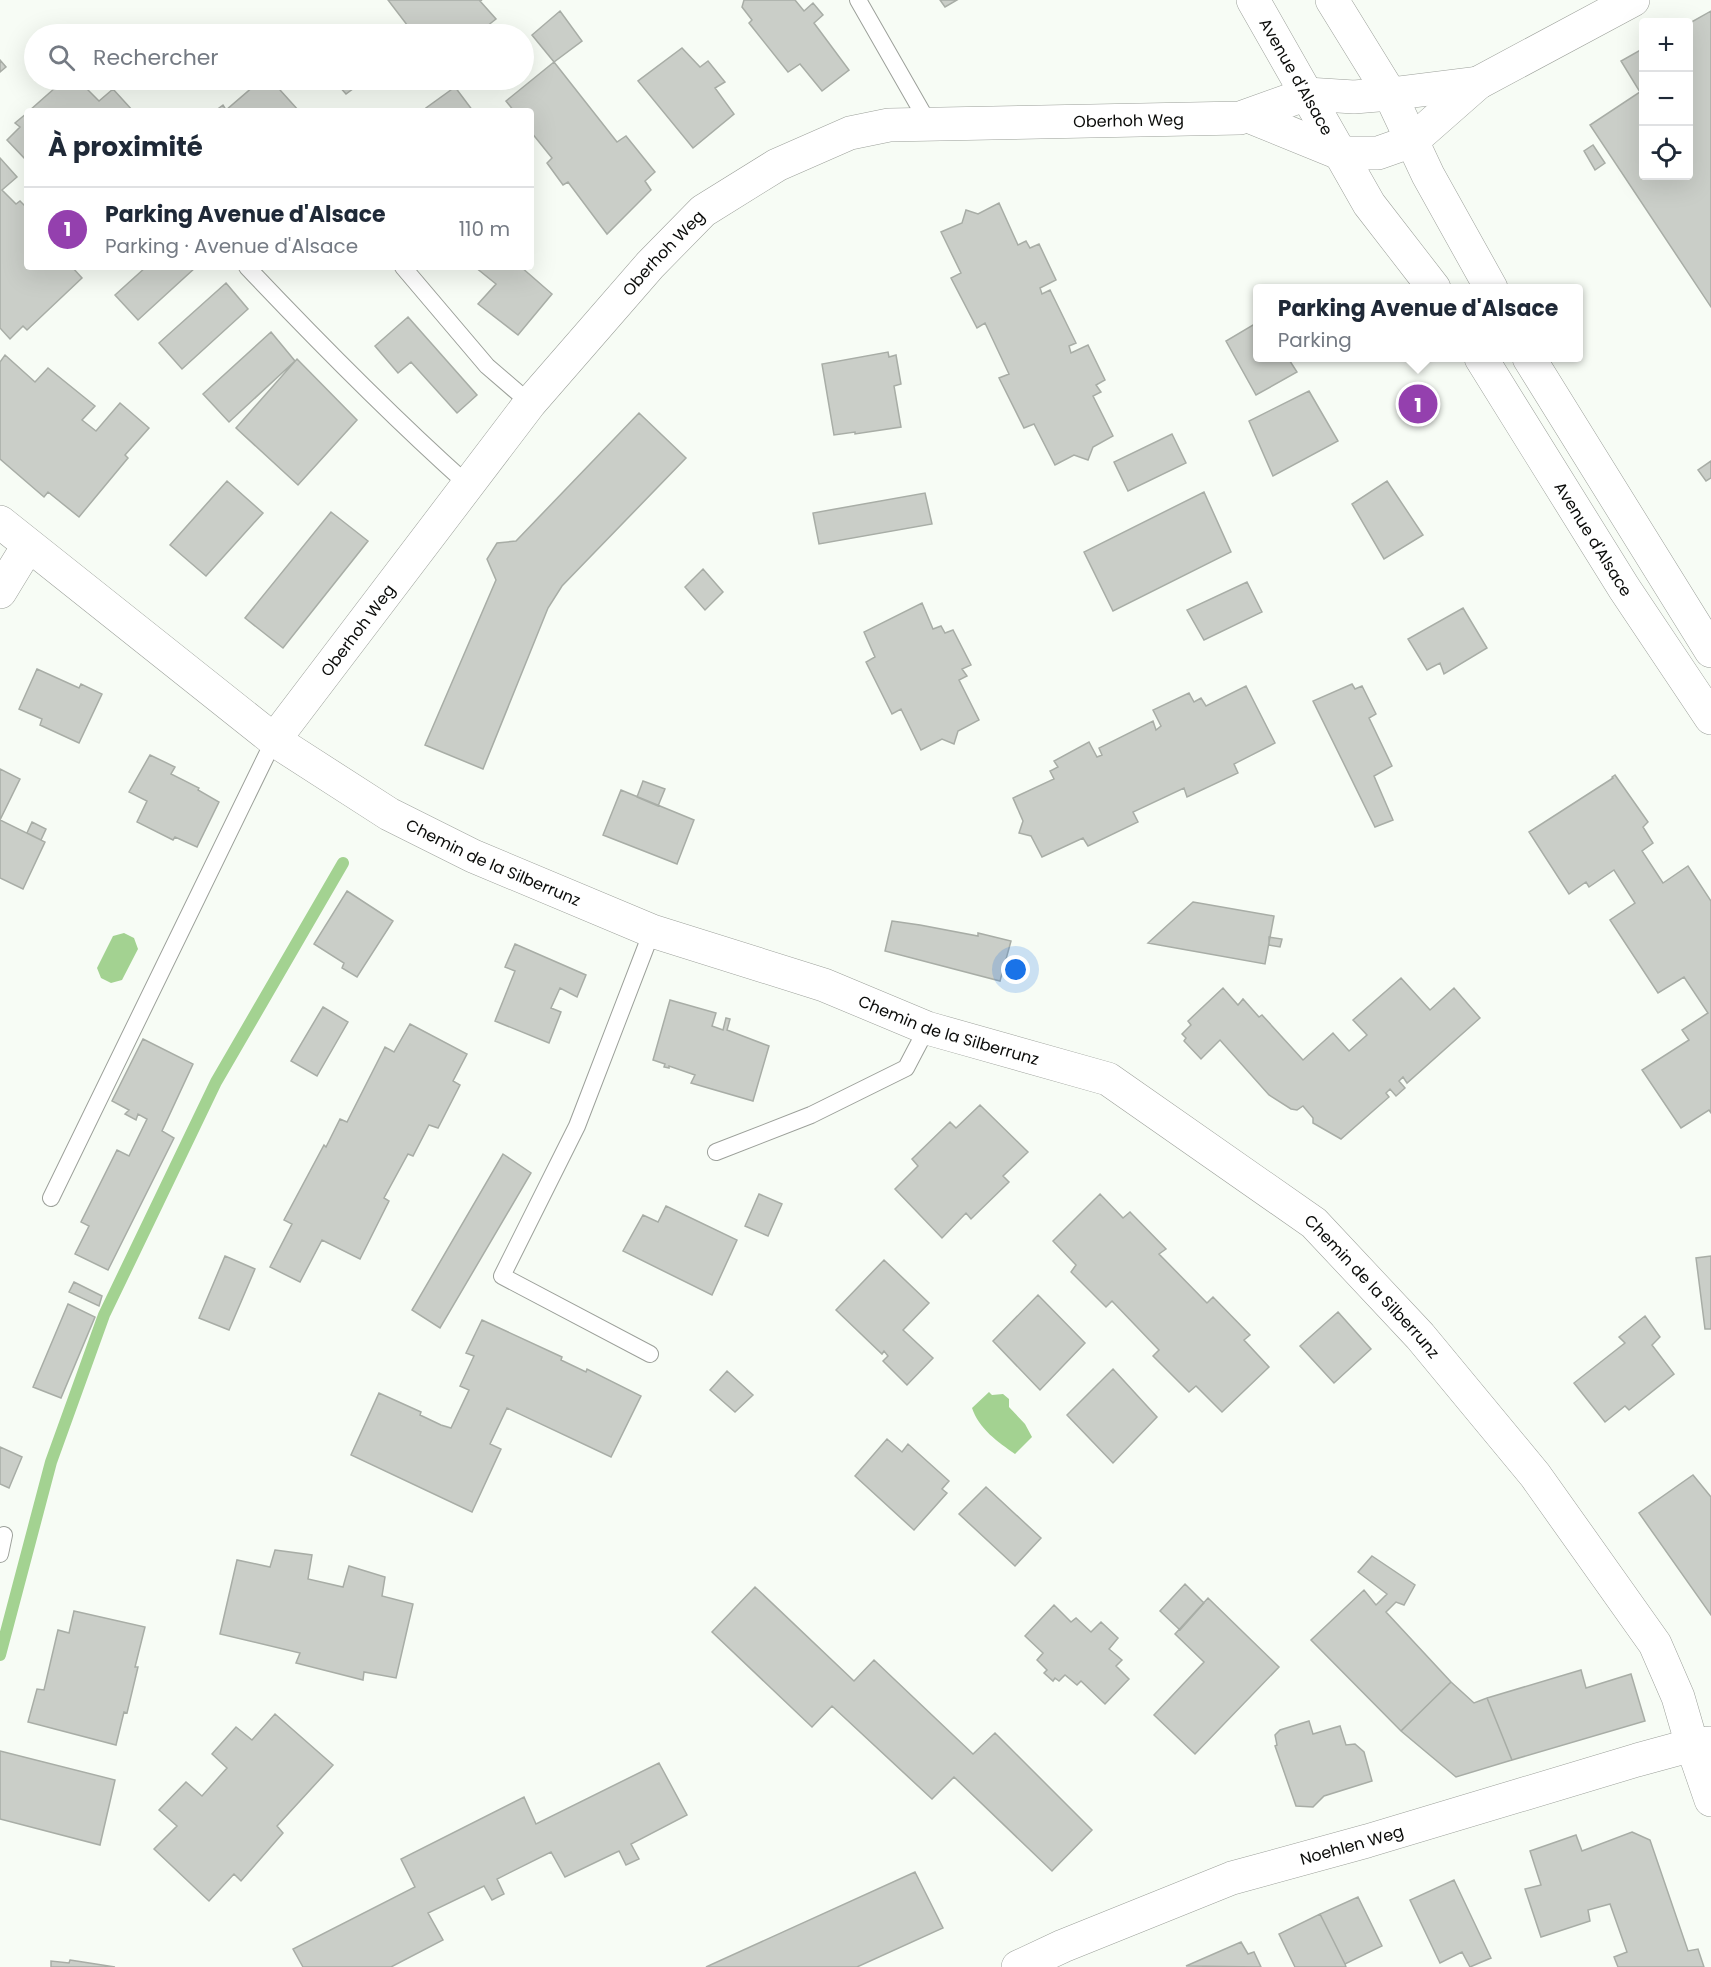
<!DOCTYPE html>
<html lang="fr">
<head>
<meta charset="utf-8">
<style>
	:root { --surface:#fff; --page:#f6f6f7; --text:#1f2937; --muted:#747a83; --line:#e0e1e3; --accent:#9440ae }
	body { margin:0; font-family:Poppins,sans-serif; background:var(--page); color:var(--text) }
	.controls { position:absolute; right:18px; top:18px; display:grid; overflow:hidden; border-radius:6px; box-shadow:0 6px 24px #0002 }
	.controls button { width:54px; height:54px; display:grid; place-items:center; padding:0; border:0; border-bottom:2px solid var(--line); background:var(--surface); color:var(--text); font:30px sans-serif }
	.you { position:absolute; left:1016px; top:970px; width:21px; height:21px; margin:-15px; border:4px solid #fff; border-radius:50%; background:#1a73e8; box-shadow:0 0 0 9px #1a73e833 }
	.badge { display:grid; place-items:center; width:39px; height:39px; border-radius:50%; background:var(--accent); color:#fff; font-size:20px; font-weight:700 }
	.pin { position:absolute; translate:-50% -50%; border:3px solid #fff; box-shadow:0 2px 6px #0006 }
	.popup { position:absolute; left:1253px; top:284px; width:330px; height:78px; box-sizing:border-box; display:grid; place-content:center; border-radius:6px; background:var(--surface); filter:drop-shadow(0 2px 4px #0005); font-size:20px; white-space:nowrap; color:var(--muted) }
	.popup b { font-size:22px; color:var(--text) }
	.popup::after { content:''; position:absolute; left:50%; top:100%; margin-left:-12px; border:12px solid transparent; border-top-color:var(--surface) }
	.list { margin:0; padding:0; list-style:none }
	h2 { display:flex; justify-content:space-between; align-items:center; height:78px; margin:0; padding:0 24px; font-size:26px }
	h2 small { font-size:20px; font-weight:400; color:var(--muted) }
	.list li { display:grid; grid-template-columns:39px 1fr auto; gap:18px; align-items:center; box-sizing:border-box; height:84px; padding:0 24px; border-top:2px solid var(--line) }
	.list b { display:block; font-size:22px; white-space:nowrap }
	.list p { margin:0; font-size:20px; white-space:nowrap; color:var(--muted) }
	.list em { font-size:20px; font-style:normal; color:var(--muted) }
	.icon { flex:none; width:33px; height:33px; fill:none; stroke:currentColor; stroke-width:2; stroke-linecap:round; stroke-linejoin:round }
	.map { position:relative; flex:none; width:1711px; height:1967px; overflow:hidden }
	.search { position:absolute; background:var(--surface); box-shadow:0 6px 24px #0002; left:24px; top:24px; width:510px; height:66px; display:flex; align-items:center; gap:15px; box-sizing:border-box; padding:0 21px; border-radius:33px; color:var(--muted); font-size:22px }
	.panel { position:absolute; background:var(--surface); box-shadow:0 6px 24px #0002; left:24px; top:108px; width:510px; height:162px; border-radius:6px }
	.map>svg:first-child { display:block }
	.water { fill:#a3d291 }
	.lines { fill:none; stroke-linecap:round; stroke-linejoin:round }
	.stream { stroke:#a3d291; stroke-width:12 }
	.building { fill:#cacec8; stroke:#a8ada6; stroke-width:1.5 }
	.service-casing { stroke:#9ca09a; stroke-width:18 }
	.minor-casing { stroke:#9ca09a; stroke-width:34 }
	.secondary-casing { stroke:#9ca09a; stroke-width:34 }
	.service { stroke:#fff; stroke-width:16 }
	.minor { stroke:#fff; stroke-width:33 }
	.secondary { stroke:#fff; stroke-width:33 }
	.labels { text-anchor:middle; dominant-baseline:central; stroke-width:4.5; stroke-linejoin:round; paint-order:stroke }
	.street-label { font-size:16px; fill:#0b0c0a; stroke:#fff }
</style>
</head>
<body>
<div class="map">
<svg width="1711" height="1967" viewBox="0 0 1711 1967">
	<rect width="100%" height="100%" fill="#f7fcf5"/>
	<path class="water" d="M 124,933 L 134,938 L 138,949 L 122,980 L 111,983 L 101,978 L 97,968 L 113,936 Z
		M 989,1392 L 992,1395 L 1003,1394 L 1009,1399 L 1009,1407 L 1025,1424 L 1032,1437 L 1015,1454 C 998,1442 979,1429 972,1408 Z"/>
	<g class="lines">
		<path class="stream" d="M 0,1655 L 51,1462 L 104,1315 L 216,1082 L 343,863"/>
	</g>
	<path class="building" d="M 388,0 L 482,0 L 480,1 L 496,19 L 477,34 L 414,34 Z
		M 744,0 L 795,0 L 804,11 L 813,3 L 823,15 L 814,23 L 849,70 L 822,91 L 800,64 L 788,72 L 749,23 L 752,20 L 742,7 Z
		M 940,0 L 957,0 L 945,7 Z
		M 560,11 L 582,41 L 554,62 L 532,35 Z
		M 1711,11 L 1711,307 L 1590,125 L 1640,92 L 1621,61 L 1644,48 L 1644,176 L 1688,176 L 1688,24 Z
		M 682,48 L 700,67 L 708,61 L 725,82 L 715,88 L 734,114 L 693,148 L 638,81 Z
		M 0,60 L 6,67 L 0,72 Z
		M 554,62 L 617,142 L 626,136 L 655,172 L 645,181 L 651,190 L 607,234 L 568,182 L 563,185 L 547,163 L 552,158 L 531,132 L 531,111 L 514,111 L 506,101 Z
		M 64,80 L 78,80 L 99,101 L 113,89 L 133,111 L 29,111 Z
		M 261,80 L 271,80 L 299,111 L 215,111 L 223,105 L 226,110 Z
		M 343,80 L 354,80 L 358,85 L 346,94 L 337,84 Z
		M 455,87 L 473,111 L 428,111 L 426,108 Z
		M 27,113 L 27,161 L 7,140 L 20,127 L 15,123 Z
		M 1593,145 L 1605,163 L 1595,170 L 1584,151 Z
		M 0,158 L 17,177 L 2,190 L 16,204 L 20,201 L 27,208 L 27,267 L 72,267 L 82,278 L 27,330 L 23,326 L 10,339 L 0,328 Z
		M 999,203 L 1018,245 L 1026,241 L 1030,248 L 1039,244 L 1056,280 L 1040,288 L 1042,294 L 1050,290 L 1076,343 L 1069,346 L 1071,353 L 1088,345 L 1105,380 L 1096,385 L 1101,392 L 1093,396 L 1113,436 L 1093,447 L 1088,460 L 1074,455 L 1055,465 L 1034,424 L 1024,428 L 999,378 L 1009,374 L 985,323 L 977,328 L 951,278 L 961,273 L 941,232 L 962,223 L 966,210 L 978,214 Z
		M 146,267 L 196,267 L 138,320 L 115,295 Z
		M 475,267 L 521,267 L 552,294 L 518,335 L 478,304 L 496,284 Z
		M 226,283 L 248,309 L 182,369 L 159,343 Z
		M 408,317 L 477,395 L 457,413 L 411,362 L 398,373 L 375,346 Z
		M 1258,322 L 1258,358 L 1288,358 L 1297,372 L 1256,395 L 1226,341 Z
		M 271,332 L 295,361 L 229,422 L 203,394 Z
		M 888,352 L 889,357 L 896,355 L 901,384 L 894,386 L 901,427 L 855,434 L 855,432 L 834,435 L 822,364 Z
		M 5,355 L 35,382 L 48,368 L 95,406 L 82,420 L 96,431 L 120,403 L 149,428 L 125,455 L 128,458 L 79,517 L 48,492 L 44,497 L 0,459 L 0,362 Z
		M 297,359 L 357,420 L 298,485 L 236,428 Z
		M 1309,391 L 1338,441 L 1273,476 L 1249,421 Z
		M 639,413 L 686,458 L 562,586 L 548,608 L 483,769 L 425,745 L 496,580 L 487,559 L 497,543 L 516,541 Z
		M 1172,434 L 1186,463 L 1128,491 L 1114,462 Z
		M 1711,461 L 1711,478 L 1706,481 L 1698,470 Z
		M 227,481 L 263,513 L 206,576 L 170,545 Z
		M 1387,481 L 1423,535 L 1384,559 L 1352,504 Z
		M 1204,492 L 1231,552 L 1113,611 L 1084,552 Z
		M 925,493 L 932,524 L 819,544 L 813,513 Z
		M 331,512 L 368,541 L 283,648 L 245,618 Z
		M 703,569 L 723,592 L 705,610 L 685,587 Z
		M 1247,582 L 1262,612 L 1204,640 L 1187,610 Z
		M 922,603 L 933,629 L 941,626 L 945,633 L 953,630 L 971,665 L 962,669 L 967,676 L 959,680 L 979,720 L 958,731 L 954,744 L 942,739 L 921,750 L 901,709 L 892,714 L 866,662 L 875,657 L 864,632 Z
		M 1463,608 L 1487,648 L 1444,674 L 1440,663 L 1427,670 L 1408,639 Z
		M 37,669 L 79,688 L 81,684 L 102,694 L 79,743 L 40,725 L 42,719 L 19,709 Z
		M 1352,684 L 1355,689 L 1362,686 L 1376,714 L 1369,718 L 1392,766 L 1374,776 L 1393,820 L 1375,827 L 1313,701 Z
		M 1246,686 L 1275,743 L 1234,764 L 1238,773 L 1187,797 L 1184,788 L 1133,812 L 1138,822 L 1088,846 L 1083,838 L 1042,857 L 1031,836 L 1019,833 L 1023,821 L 1013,798 L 1054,779 L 1050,771 L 1058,767 L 1054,761 L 1089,742 L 1097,757 L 1102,755 L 1099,748 L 1153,721 L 1156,730 L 1161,726 L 1153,710 L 1189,693 L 1194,702 L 1201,698 L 1206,706 Z
		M 150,755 L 175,767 L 171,774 L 199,788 L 198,790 L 219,802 L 197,847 L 175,837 L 173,840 L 137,822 L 147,801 L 129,792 Z
		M 0,769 L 20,779 L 0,820 L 45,842 L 23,889 L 0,878 Z
		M 1615,775 L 1648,822 L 1643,827 L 1653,843 L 1642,851 L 1663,883 L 1688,866 L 1711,901 L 1711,1113 L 1709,1110 L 1681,1128 L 1642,1070 L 1689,1040 L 1682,1030 L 1708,1013 L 1684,977 L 1658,993 L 1610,920 L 1635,903 L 1614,870 L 1589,887 L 1586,882 L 1569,894 L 1529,832 L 1613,778 L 1612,777 Z
		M 643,781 L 665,789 L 658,806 L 637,797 Z
		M 621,790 L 694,820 L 677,864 L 603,835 Z
		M 32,822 L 46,829 L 41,840 L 27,833 Z
		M 347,891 L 393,921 L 357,977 L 342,968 L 344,963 L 314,944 Z
		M 1193,902 L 1274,916 L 1265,964 L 1148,943 Z
		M 892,921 L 920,925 L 978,936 L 978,933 L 1011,941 L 1000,981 L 885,951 Z
		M 1269,937 L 1282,939 L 1280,947 L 1269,945 Z
		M 515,944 L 586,975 L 577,997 L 560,988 L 551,1008 L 561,1012 L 549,1043 L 495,1021 L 515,971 L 505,967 Z
		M 1401,978 L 1430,1010 L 1454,988 L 1480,1018 L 1407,1083 L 1403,1077 L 1399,1081 L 1405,1088 L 1396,1096 L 1390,1089 L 1386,1093 L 1389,1097 L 1341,1139 L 1313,1123 L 1313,1118 L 1303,1106 L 1297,1110 L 1291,1109 L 1269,1095 L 1220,1040 L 1201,1059 L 1184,1041 L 1186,1038 L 1182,1034 L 1191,1025 L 1188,1021 L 1223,988 L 1238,1005 L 1243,999 L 1259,1017 L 1262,1015 L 1303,1060 L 1333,1033 L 1349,1051 L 1367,1035 L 1353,1020 Z
		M 670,1000 L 716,1013 L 712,1026 L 723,1030 L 726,1018 L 730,1019 L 727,1030 L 769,1046 L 753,1101 L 691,1083 L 695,1075 L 669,1066 L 669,1068 L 664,1067 L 665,1064 L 653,1060 Z
		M 323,1007 L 348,1022 L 317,1076 L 291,1061 Z
		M 410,1024 L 467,1054 L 453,1081 L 460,1085 L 438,1128 L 429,1125 L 413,1156 L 408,1154 L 384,1198 L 389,1201 L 360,1259 L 322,1240 L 300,1282 L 270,1267 L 292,1224 L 284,1220 L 324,1145 L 326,1147 L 340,1119 L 347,1122 L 385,1047 L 394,1052 Z
		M 143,1039 L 193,1064 L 162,1131 L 174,1138 L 108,1270 L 75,1254 L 89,1226 L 81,1222 L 117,1150 L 129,1156 L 147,1119 L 138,1114 L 136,1120 L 125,1114 L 129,1110 L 112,1101 Z
		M 980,1105 L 1028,1152 L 1003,1176 L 1009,1182 L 971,1219 L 966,1213 L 942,1238 L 895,1189 L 918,1166 L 912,1159 L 950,1122 L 956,1128 Z
		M 503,1154 L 531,1173 L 440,1328 L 412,1310 Z
		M 759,1194 L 782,1204 L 768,1236 L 745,1226 Z
		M 1100,1194 L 1123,1218 L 1130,1212 L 1166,1249 L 1159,1254 L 1207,1303 L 1213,1297 L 1250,1335 L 1244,1340 L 1269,1367 L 1222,1412 L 1196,1386 L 1189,1392 L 1153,1356 L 1159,1350 L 1112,1301 L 1106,1307 L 1071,1272 L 1076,1265 L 1053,1241 Z
		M 666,1206 L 737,1240 L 712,1295 L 623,1251 L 643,1215 L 658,1222 Z
		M 225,1256 L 255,1269 L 229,1330 L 199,1318 Z
		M 1711,1256 L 1711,1329 L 1705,1329 L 1696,1258 Z
		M 884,1260 L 929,1303 L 903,1330 L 933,1358 L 907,1385 L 883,1361 L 888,1356 L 884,1351 L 882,1354 L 836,1310 Z
		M 74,1282 L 102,1296 L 99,1306 L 69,1292 Z
		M 1038,1295 L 1085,1343 L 1040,1390 L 993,1341 Z
		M 68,1304 L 95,1317 L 61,1398 L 33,1387 Z
		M 1338,1312 L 1371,1349 L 1334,1383 L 1300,1346 Z
		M 1645,1316 L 1660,1337 L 1652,1345 L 1674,1374 L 1629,1410 L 1625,1406 L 1605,1422 L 1574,1383 L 1625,1343 L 1619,1337 Z
		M 482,1320 L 562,1357 L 561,1360 L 586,1372 L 587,1369 L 641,1396 L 611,1457 L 507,1408 L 490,1444 L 501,1449 L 472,1512 L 351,1455 L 379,1393 L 421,1412 L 420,1415 L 441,1425 L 451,1428 L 469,1390 L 460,1386 L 474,1356 L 466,1353 Z
		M 1113,1369 L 1157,1417 L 1113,1463 L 1067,1415 Z
		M 727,1371 L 753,1395 L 735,1412 L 710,1390 Z
		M 887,1439 L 902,1452 L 908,1444 L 949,1481 L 942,1489 L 947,1493 L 914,1530 L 855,1476 Z
		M 0,1447 L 22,1457 L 9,1488 L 0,1484 Z
		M 1693,1475 L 1711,1497 L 1711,1615 L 1639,1513 Z
		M 986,1487 L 1041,1538 L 1015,1566 L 959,1514 Z
		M 275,1550 L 312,1555 L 308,1579 L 343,1587 L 349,1566 L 385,1577 L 382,1596 L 413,1604 L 396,1678 L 364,1672 L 363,1680 L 296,1663 L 300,1653 L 220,1634 L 237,1560 L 270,1567 Z
		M 1372,1556 L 1415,1585 L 1404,1605 L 1396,1602 L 1386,1612 L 1451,1682 L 1401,1731 L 1311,1640 L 1364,1590 L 1376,1605 L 1387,1594 L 1358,1572 Z
		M 1185,1584 L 1204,1603 L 1180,1630 L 1160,1611 Z
		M 755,1587 L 854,1681 L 874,1660 L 973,1754 L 995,1733 L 1092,1830 L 1052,1871 L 954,1777 L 932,1799 L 832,1706 L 812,1727 L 712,1632 Z
		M 1208,1598 L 1279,1667 L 1195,1754 L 1154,1715 L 1204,1662 L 1175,1634 Z
		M 1054,1605 L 1071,1622 L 1076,1618 L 1091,1632 L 1101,1622 L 1118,1638 L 1109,1649 L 1122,1660 L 1116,1666 L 1129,1679 L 1105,1704 L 1081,1681 L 1077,1685 L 1065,1675 L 1059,1681 L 1055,1678 L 1053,1681 L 1044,1673 L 1047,1670 L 1037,1660 L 1043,1653 L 1025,1636 Z
		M 74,1611 L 145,1627 L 135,1667 L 138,1667 L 127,1713 L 124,1712 L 116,1745 L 28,1722 L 37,1689 L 44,1690 L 58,1630 L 69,1633 Z
		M 1581,1670 L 1586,1688 L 1631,1674 L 1645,1721 L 1512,1760 L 1487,1698 Z
		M 1451,1682 L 1474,1703 L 1487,1698 L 1512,1760 L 1456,1777 L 1401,1731 Z
		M 275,1714 L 333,1765 L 277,1826 L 283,1833 L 241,1881 L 234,1874 L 209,1901 L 154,1849 L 177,1826 L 159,1810 L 186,1782 L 202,1796 L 227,1768 L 212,1754 L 236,1727 L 252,1740 Z
		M 1309,1721 L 1313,1734 L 1340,1726 L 1346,1745 L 1355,1744 L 1364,1752 L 1372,1781 L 1324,1796 L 1313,1807 L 1296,1806 L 1275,1746 L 1277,1745 L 1275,1735 L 1280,1730 Z
		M 0,1751 L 115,1780 L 100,1845 L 0,1819 Z
		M 659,1763 L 687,1815 L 631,1844 L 639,1859 L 626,1865 L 619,1851 L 565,1877 L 551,1852 L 497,1879 L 504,1894 L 492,1900 L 484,1886 L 428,1913 L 443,1940 L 391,1967 L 303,1967 L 293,1949 L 415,1887 L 401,1859 L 524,1797 L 536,1824 Z
		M 1632,1832 L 1650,1840 L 1688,1951 L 1698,1949 L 1704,1967 L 1618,1967 L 1614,1957 L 1627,1952 L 1610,1904 L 1588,1910 L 1590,1921 L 1541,1937 L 1525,1889 L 1541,1885 L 1530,1851 L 1576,1835 L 1582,1851 Z
		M 915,1872 L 943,1928 L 857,1967 L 706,1967 Z
		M 1454,1880 L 1491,1958 L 1470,1967 L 1462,1952 L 1440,1963 L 1410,1900 Z
		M 1358,1897 L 1382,1946 L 1345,1964 L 1320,1914 Z
		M 1320,1914 L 1345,1964 L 1346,1967 L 1295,1967 L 1279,1934 Z
		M 1241,1942 L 1248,1954 L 1254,1952 L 1261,1967 L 1186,1966 Z
		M 70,1960 L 115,1967 L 51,1967 L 51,1961 L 69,1963 Z"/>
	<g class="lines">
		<g class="service-casing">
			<path id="service" d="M 858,0 L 929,124
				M 247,267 C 318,342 390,415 467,484
				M 403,267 L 487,366 L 530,403
				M 716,1152 L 811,1115 L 906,1068 L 927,1028
				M 51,1198 L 274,740
				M 650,1354 L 502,1276 L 577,1126 L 652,931
				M 0,1554 L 4,1535"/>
		</g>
		<g class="minor-casing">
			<g id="minor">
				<path d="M 1390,94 L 1478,83"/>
				<path d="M 1248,116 L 1339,153"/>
				<path d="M 1412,141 L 1478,83 L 1633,0"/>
				<path id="s1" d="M 0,522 L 274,740 L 389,814 L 473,856 L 652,931 L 824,985 L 927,1028 L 1108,1079 L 1314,1223 L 1420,1336 L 1535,1475 L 1655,1644 L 1678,1697 L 1692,1745 L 1711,1743"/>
				<path d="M 0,592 L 28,546"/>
				<path id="s2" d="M 274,740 L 530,403 L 650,265 L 703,211 L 777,165 L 850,133 L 889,125 L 1240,118 L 1307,94"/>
				<path id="s3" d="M 1018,1967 L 1063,1946 L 1232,1878 L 1367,1841 L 1637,1760 L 1692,1745 L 1711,1800"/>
			</g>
		</g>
		<g class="secondary-casing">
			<g id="secondary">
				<path id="s4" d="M 1253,0 L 1369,204 L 1434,288"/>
				<path d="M 1332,0 L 1390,94 L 1428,175 L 1491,288"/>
				<path d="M 1307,94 L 1354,97 L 1390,94"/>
				<path d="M 1339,153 L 1378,153 L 1412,141"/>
				<path id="s5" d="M 1481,358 L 1624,588 L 1711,718"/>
				<path d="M 1529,358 L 1711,651"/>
			</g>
		</g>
		<use href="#service" class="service"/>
		<use href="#minor" class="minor"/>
		<use href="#secondary" class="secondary"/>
	</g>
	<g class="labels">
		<g class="street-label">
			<text stroke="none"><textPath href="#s4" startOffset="88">Avenue d'Alsace</textPath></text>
			<text stroke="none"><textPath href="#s2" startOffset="1128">Oberhoh Weg</textPath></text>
			<text stroke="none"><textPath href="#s2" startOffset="624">Oberhoh Weg</textPath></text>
			<text stroke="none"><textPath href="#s5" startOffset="213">Avenue d'Alsace</textPath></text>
			<text stroke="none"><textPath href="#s2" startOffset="138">Oberhoh Weg</textPath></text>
			<text stroke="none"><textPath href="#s1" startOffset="602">Chemin de la Silberrunz</textPath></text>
			<text stroke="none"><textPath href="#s1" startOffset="1088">Chemin de la Silberrunz</textPath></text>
			<text stroke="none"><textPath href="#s1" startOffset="1592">Chemin de la Silberrunz</textPath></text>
			<text stroke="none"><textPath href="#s3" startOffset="356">Noehlen Weg</textPath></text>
		</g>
	</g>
</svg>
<div class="controls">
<button>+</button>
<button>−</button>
<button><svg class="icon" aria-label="locate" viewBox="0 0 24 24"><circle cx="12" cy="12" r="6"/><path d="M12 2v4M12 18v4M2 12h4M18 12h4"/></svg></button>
</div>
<div class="you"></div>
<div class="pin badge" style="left:1418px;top:404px">1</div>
<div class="popup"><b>Parking Avenue d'Alsace</b>Parking</div>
<div class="search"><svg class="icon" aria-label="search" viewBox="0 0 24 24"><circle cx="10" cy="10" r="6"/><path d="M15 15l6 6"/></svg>Rechercher</div>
<section class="panel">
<h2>À proximité<small></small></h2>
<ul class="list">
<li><span class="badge">1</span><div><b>Parking Avenue d'Alsace</b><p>Parking · Avenue d'Alsace</p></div><em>110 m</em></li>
</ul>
</section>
</div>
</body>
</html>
